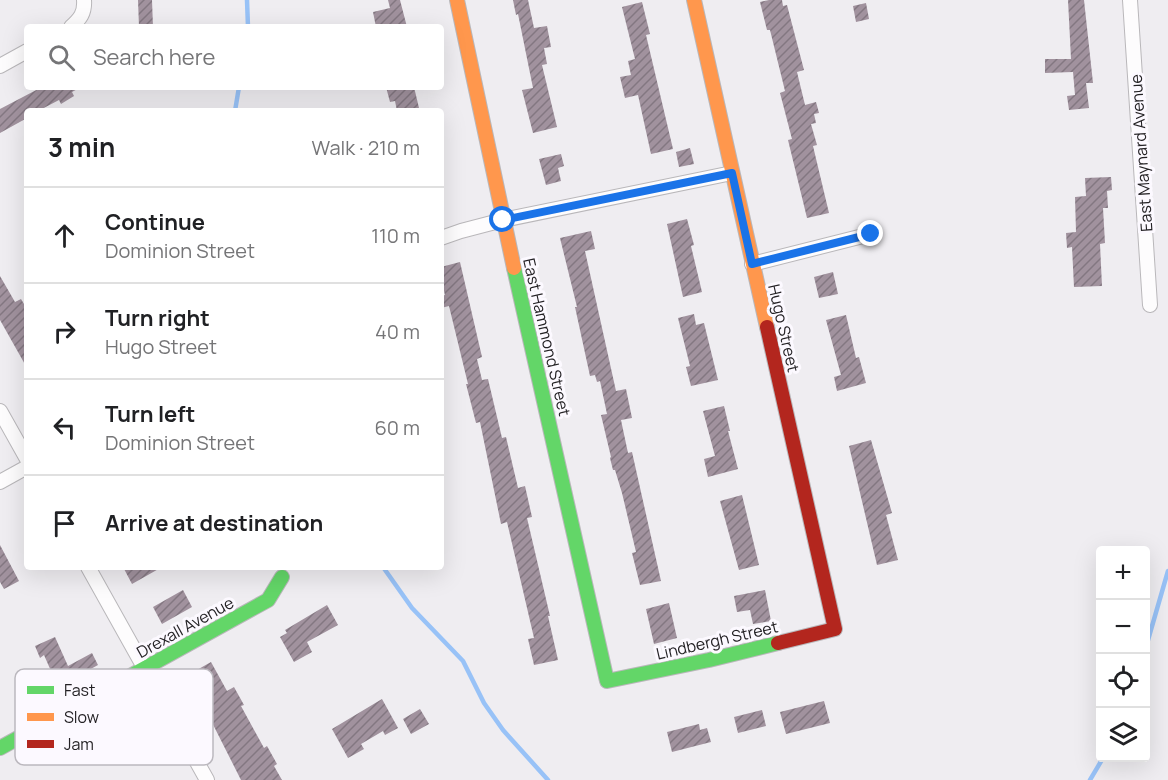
<!DOCTYPE html>
<html lang="en">
<head>
<meta charset="utf-8">
<style>
	:root { --surface:#fff; --page:#f2f2f2; --text:#202124; --muted:#757577; --line:#e0e0e0 }
	body { margin:0; font-family:Manrope,sans-serif; background:var(--page); color:var(--text) }
	.controls { position:absolute; right:18px; bottom:18px; display:grid; overflow:hidden; border-radius:6px; box-shadow:0 6px 24px #0002 }
	.controls button { width:54px; height:54px; display:grid; place-items:center; padding:0; border:0; border-bottom:2px solid var(--line); background:var(--surface); color:var(--text); font:30px sans-serif }
	.stop { position:absolute; width:18px; height:18px; margin:-14px; border:4px solid #1a73e8; border-radius:50%; background:#fff }
	.stop.end { background:#1a73e8; border-color:#fff; box-shadow:0 2px 6px #0008 }
	.list { margin:0; padding:0; list-style:none }
	h2 { display:flex; justify-content:space-between; align-items:center; height:78px; margin:0; padding:0 24px; font-size:26px }
	h2 small { font-size:20px; font-weight:400; color:var(--muted) }
	.list li { display:grid; grid-template-columns:39px 1fr auto; gap:18px; align-items:center; box-sizing:border-box; height:96px; padding:0 24px; border-top:2px solid var(--line) }
	.list b { display:block; font-size:22px; white-space:nowrap }
	.list p { margin:0; font-size:20px; white-space:nowrap; color:var(--muted) }
	.list em { font-size:20px; font-style:normal; color:var(--muted) }
	.icon { flex:none; width:33px; height:33px; fill:none; stroke:currentColor; stroke-width:2; stroke-linecap:round; stroke-linejoin:round }
	.map { position:relative; flex:none; width:1168px; height:780px; overflow:hidden }
	.search { position:absolute; background:var(--surface); box-shadow:0 6px 24px #0002; left:24px; top:24px; width:420px; height:66px; display:flex; align-items:center; gap:15px; box-sizing:border-box; padding:0 21px; border-radius:6px; color:var(--muted); font-size:22px }
	.panel { position:absolute; background:var(--surface); box-shadow:0 6px 24px #0002; left:24px; top:108px; width:420px; height:462px; border-radius:6px }
	.map>svg:first-child { display:block }
	.lines { fill:none; stroke-linecap:round; stroke-linejoin:round }
	.stream { stroke:#98c2f7; stroke-width:4.5 }
	.building { fill:url(#building-hatch) }
	.street-casing { stroke:#b9b7ba; stroke-width:16 }
	.fast-casing { stroke:#b9b7ba; stroke-width:16 }
	.slow-casing { stroke:#b9b7ba; stroke-width:16 }
	.jam-casing { stroke:#b9b7ba; stroke-width:16 }
	.street { stroke:#fdfcfd; stroke-width:14 }
	.fast { stroke:#63d668; stroke-width:14 }
	.slow { stroke:#ff974d; stroke-width:14 }
	.jam { stroke:#b3261e; stroke-width:14 }
	.route { stroke:#1a73e8; stroke-width:8 }
	.labels { text-anchor:middle; dominant-baseline:central; stroke-width:6; stroke-linejoin:round; paint-order:stroke }
	.street-label { font-size:16px; fill:#242225; stroke:#fcf9ff }
	.key { fill:#fcf9ff; stroke:#bbb8be; stroke-width:1.5 }
	.key-label { font-size:16px; fill:#242225 }
</style>
</head>
<body>
<div class="map">
<svg width="1168" height="780" viewBox="0 0 1168 780">
	<defs>
		<pattern id="building-hatch" width="6" height="6" patternUnits="userSpaceOnUse" patternTransform="scale(1.5)"><rect width="6" height="6" fill="#a1929e"/><path d="M-1 1l2-2M0 6l6-6M5 7l2-2" fill="none" stroke="#837781"/></pattern>
	</defs>
	<rect width="100%" height="100%" fill="#efedf1"/>
	<g class="lines">
		<path class="stream" d="M 247,0 L 248,27
			M 235,111 L 239,87
			M 383,567 L 412,608 L 463,661 L 484,703 L 503,730 L 548,780
			M 1146,647 L 1168,571
			M 1090,780 L 1103,758"/>
	</g>
	<path class="building" d="M 138,0 L 152,0 L 153,27 L 139,27 Z
		M 388,0 L 400,0 L 407,27 L 376,27 L 373,12 L 390,8 Z
		M 513,0 L 528,0 L 534,28 L 547,26 L 551,47 L 544,48 L 547,64 L 542,65 L 557,127 L 533,133 L 522,90 L 533,88 L 518,14 L 516,15 Z
		M 769,0 L 782,0 L 783,6 L 787,5 L 804,70 L 797,72 L 805,105 L 816,102 L 819,113 L 814,114 L 816,123 L 811,124 L 817,145 L 813,146 L 829,213 L 807,218 L 788,140 L 792,139 L 780,93 L 785,91 L 770,30 L 767,30 L 760,2 Z
		M 1068,0 L 1084,0 L 1093,83 L 1086,83 L 1089,108 L 1069,110 L 1067,96 L 1075,95 L 1073,72 L 1045,73 L 1045,59 L 1071,59 Z
		M 642,2 L 650,34 L 646,35 L 673,149 L 651,154 L 638,95 L 625,98 L 620,77 L 631,75 L 628,61 L 635,59 L 622,7 Z
		M 866,3 L 869,19 L 856,22 L 853,6 Z
		M 42,87 L 81,87 L 72,92 L 74,96 L 61,104 L 59,100 L 38,111 L 27,111 L 27,118 L 0,133 L 0,109 Z
		M 386,87 L 414,87 L 419,108 L 397,111 L 395,101 L 390,102 Z
		M 690,148 L 694,164 L 679,167 L 676,152 Z
		M 561,154 L 564,166 L 558,168 L 561,181 L 546,185 L 539,159 Z
		M 1111,177 L 1112,190 L 1107,191 L 1108,208 L 1103,208 L 1105,243 L 1100,244 L 1102,286 L 1074,287 L 1072,247 L 1067,248 L 1066,233 L 1076,232 L 1075,197 L 1086,196 L 1085,178 Z
		M 687,219 L 694,245 L 691,246 L 702,292 L 683,297 L 667,224 Z
		M 591,231 L 595,249 L 585,251 L 616,391 L 626,389 L 632,418 L 621,420 L 628,453 L 632,452 L 661,581 L 640,585 L 632,553 L 636,552 L 622,493 L 615,470 L 613,470 L 610,458 L 611,457 L 601,415 L 607,414 L 600,381 L 597,382 L 595,375 L 590,376 L 575,307 L 577,307 L 560,238 Z
		M 460,262 L 482,357 L 477,359 L 482,380 L 488,379 L 502,438 L 506,437 L 518,488 L 525,486 L 532,517 L 527,518 L 550,616 L 548,616 L 558,660 L 534,665 L 528,639 L 534,638 L 507,522 L 501,524 L 480,422 L 476,423 L 466,384 L 468,384 L 449,306 L 441,308 L 441,296 L 445,295 L 441,279 L 441,267 Z
		M 833,272 L 838,294 L 819,298 L 814,277 Z
		M 0,276 L 15,302 L 21,299 L 27,309 L 27,368 L 0,320 Z
		M 694,314 L 696,325 L 704,323 L 718,380 L 691,386 L 686,367 L 690,366 L 678,318 Z
		M 846,315 L 856,358 L 859,357 L 866,383 L 837,391 L 834,377 L 841,375 L 826,320 Z
		M 724,406 L 730,431 L 728,431 L 738,469 L 708,477 L 704,459 L 715,456 L 703,411 Z
		M 871,440 L 892,513 L 886,515 L 898,560 L 877,565 L 849,446 Z
		M 742,495 L 759,565 L 739,570 L 720,501 Z
		M 0,545 L 19,581 L 4,589 L 0,582 Z
		M 123,567 L 162,567 L 132,584 Z
		M 183,590 L 192,607 L 162,624 L 153,607 Z
		M 765,590 L 771,621 L 753,624 L 750,610 L 737,612 L 734,596 Z
		M 669,603 L 677,638 L 654,644 L 646,609 Z
		M 327,605 L 338,625 L 307,642 L 312,652 L 294,662 L 280,637 L 287,633 L 285,630 Z
		M 55,637 L 68,666 L 92,653 L 98,665 L 58,687 L 44,655 L 40,658 L 35,646 Z
		M 211,662 L 227,691 L 234,687 L 244,705 L 241,706 L 264,748 L 267,746 L 277,764 L 274,766 L 282,780 L 241,780 L 188,675 Z
		M 382,699 L 398,728 L 385,735 L 383,731 L 361,744 L 364,749 L 348,758 L 332,729 Z
		M 824,701 L 830,723 L 786,734 L 780,712 Z
		M 420,709 L 429,724 L 411,734 L 403,719 Z
		M 762,710 L 766,726 L 738,733 L 734,717 Z
		M 699,724 L 700,730 L 707,728 L 711,742 L 672,752 L 667,732 Z"/>
	<g class="lines">
		<g class="street-casing">
			<path id="street" d="M 1130,0 L 1150,305
				M 71,27 C 80,19 85,13 84,0
				M 0,66 L 27,51
				M 441,238 L 461,231 L 503,220 L 732,173
				M 752,264 L 871,234
				M 0,411 L 27,459
				M 0,482 L 27,467
				M 88,567 L 207,780"/>
		</g>
		<g class="fast-casing">
			<path id="fast" d="M 514,268 L 607,681 L 709,660 L 778,643
				M 0,748 L 268,600 L 282,577"/>
		</g>
		<g class="slow-casing">
			<path id="slow" d="M 457,0 L 514,268
				M 694,0 L 767,327"/>
		</g>
		<g class="jam-casing">
			<path id="jam" d="M 767,327 L 835,629 L 778,643"/>
		</g>
		<use href="#street" class="street"/>
		<use href="#fast" class="fast"/>
		<use href="#slow" class="slow"/>
		<use href="#jam" class="jam"/>
	</g>
	<g class="lines">
		<path class="route" d="M 503,220 L 732,173 L 752,264 L 871,234"/>
	</g>
	<g class="labels">
		<g class="street-label">
			<text transform="translate(1141 153) rotate(-94)">East Maynard Avenue</text>
			<text transform="translate(784 328) rotate(77)">Hugo Street</text>
			<text transform="translate(547 337) rotate(77)">East Hammond Street</text>
			<text transform="translate(185 627) rotate(-29)">Drexall Avenue</text>
			<text transform="translate(717 640) rotate(-13)">Lindbergh Street</text>
		</g>
	</g>
	<rect x="15" y="669" width="198" height="96" rx="9" class="key"/>
	<rect x="27" y="686" width="27" height="8" fill="#63d668"/>
	<rect x="27" y="713" width="27" height="8" fill="#ff974d"/>
	<rect x="27" y="740" width="27" height="8" fill="#b3261e"/>
	<g class="key-label">
		<text x="64" y="696">Fast</text>
		<text x="64" y="723">Slow</text>
		<text x="64" y="750">Jam</text>
	</g>
</svg>
<div class="controls">
<button>+</button>
<button>−</button>
<button><svg class="icon" aria-label="locate" viewBox="0 0 24 24"><circle cx="12" cy="12" r="6"/><path d="M12 2v4M12 18v4M2 12h4M18 12h4"/></svg></button>
<button><svg class="icon" aria-label="layers" viewBox="0 0 24 24"><path d="M12 4l9 5-9 5-9-5zM3 14l9 5 9-5"/></svg></button>
</div>
<div class="stop" style="left:503px;top:220px"></div>
<div class="stop end" style="left:871px;top:234px"></div>
<div class="search"><svg class="icon" aria-label="search" viewBox="0 0 24 24"><circle cx="10" cy="10" r="6"/><path d="M15 15l6 6"/></svg>Search here</div>
<section class="panel">
<h2>3 min<small>Walk · 210 m</small></h2>
<ul class="list">
<li><svg class="icon" aria-label="ahead" viewBox="0 0 24 24"><path d="M12 20V5M6 11l6-6 6 6"/></svg><div><b>Continue</b><p>Dominion Street</p></div><em>110 m</em></li>
<li><svg class="icon" aria-label="right" viewBox="0 0 24 24"><path d="M7 20v-9h11M14 6l5 5-5 5"/></svg><div><b>Turn right</b><p>Hugo Street</p></div><em>40 m</em></li>
<li><svg class="icon" aria-label="left" viewBox="0 0 24 24"><path d="M17 20v-9H6M10 6l-5 5 5 5"/></svg><div><b>Turn left</b><p>Dominion Street</p></div><em>60 m</em></li>
<li><svg class="icon" aria-label="arrive" viewBox="0 0 24 24"><path d="M6 21V4h12l-3 4 3 4H6"/></svg><div><b>Arrive at destination</b></div></li>
</ul>
</section>
</div>
</body>
</html>
